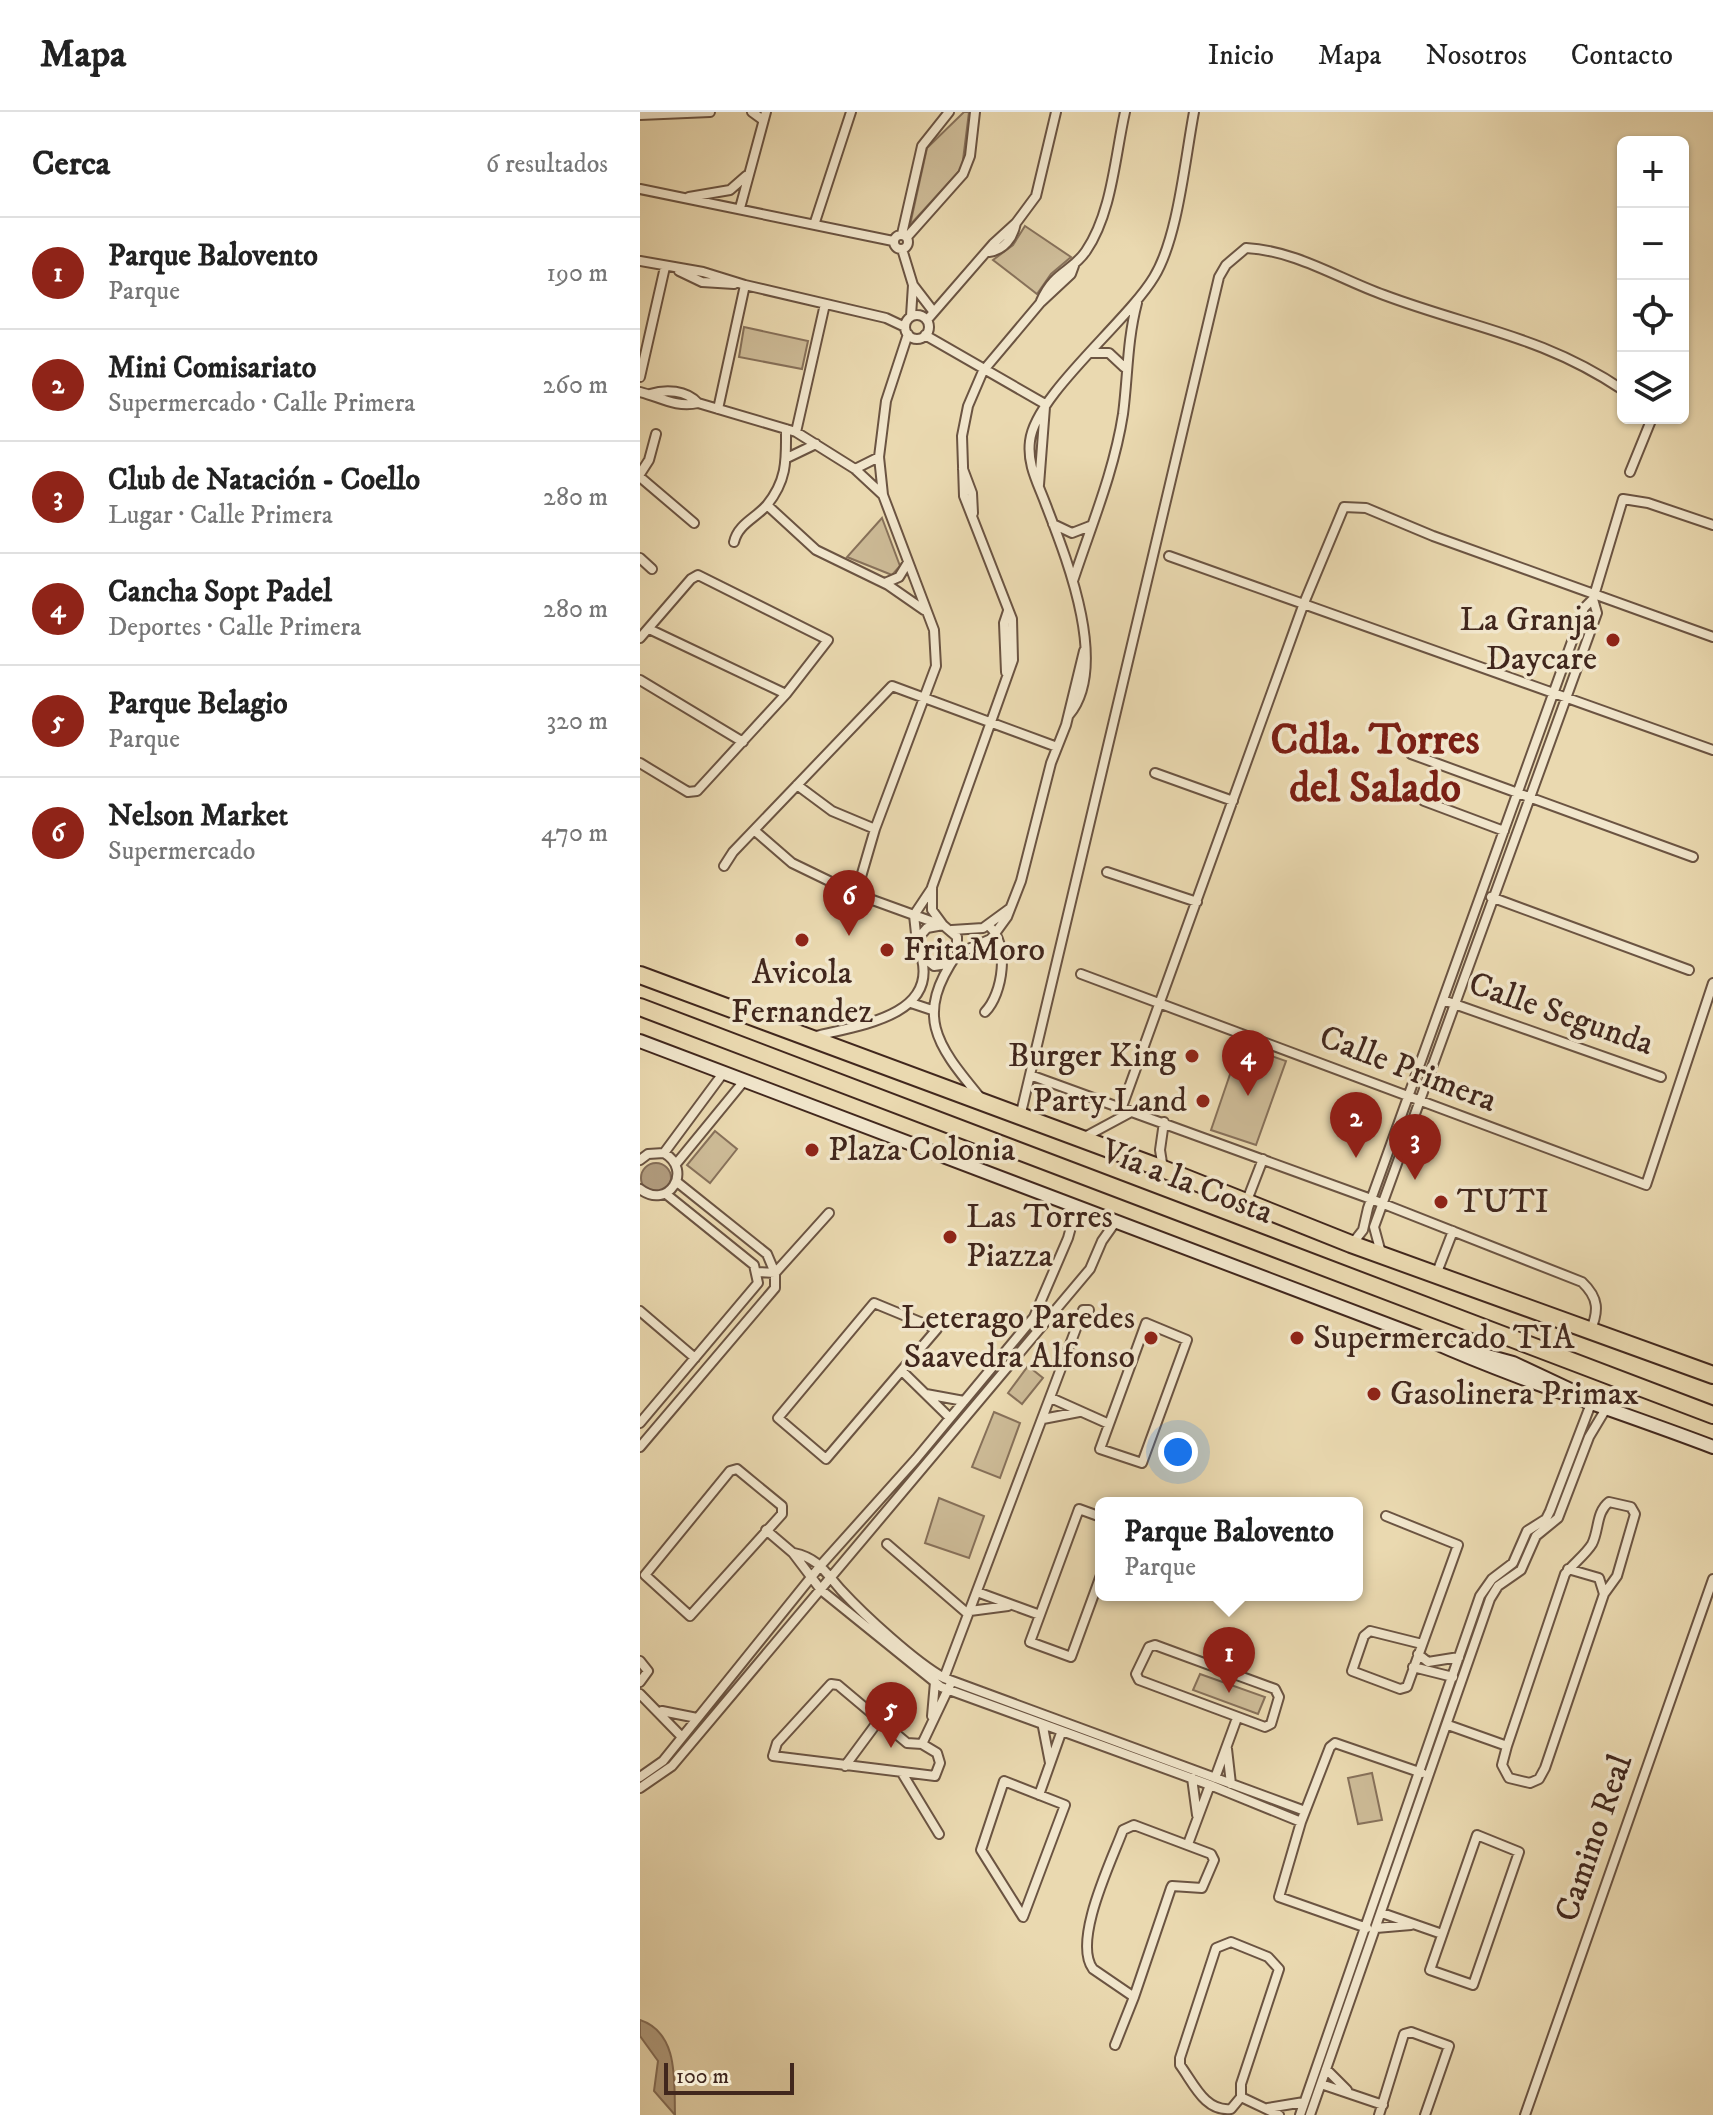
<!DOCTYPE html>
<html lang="es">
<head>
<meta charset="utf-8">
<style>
	:root { --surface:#fff; --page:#f2f2f2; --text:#222; --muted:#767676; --line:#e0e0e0; --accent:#8f2418 }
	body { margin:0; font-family:"IM FELL DW Pica",serif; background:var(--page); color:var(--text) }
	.controls { position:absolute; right:24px; top:24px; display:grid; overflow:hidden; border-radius:12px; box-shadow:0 2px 6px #0004 }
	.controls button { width:72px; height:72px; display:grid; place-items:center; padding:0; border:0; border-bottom:2px solid var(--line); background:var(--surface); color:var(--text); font:40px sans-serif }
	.scale { position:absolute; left:24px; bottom:20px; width:130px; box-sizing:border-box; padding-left:8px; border:4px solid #41271d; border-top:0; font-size:22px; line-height:28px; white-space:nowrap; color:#41271d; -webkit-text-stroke:6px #f1e6cc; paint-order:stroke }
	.you { position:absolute; left:538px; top:1340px; width:28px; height:28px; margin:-20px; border:6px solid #fff; border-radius:50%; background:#1a73e8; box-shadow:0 0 0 12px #1a73e833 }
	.badge { display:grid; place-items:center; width:52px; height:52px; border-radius:50%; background:var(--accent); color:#fff; font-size:26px; font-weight:700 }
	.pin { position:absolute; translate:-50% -66px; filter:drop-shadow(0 2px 4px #0008) }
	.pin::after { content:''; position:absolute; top:42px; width:28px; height:24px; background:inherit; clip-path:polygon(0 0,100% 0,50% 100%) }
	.popup { position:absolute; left:455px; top:1385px; width:268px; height:104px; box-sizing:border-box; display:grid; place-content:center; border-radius:12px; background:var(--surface); filter:drop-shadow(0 2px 6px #0005); font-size:26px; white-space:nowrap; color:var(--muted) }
	.popup b { font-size:30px; color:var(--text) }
	.popup::after { content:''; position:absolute; left:50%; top:100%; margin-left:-16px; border:16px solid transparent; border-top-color:var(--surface) }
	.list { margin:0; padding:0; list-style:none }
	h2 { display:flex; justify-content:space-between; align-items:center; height:104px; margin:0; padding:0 32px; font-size:34px }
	h2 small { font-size:26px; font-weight:400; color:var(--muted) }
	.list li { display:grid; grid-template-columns:52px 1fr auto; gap:24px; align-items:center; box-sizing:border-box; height:112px; padding:0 32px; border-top:2px solid var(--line) }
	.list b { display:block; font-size:30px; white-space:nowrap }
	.list p { margin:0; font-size:26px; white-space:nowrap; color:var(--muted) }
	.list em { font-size:26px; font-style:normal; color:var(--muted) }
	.icon { flex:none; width:44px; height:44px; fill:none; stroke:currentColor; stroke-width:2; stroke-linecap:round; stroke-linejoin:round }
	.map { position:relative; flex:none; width:1073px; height:2003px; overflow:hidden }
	header { display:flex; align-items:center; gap:48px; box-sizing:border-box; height:112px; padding:0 40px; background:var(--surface); border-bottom:2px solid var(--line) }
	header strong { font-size:38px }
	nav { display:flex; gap:44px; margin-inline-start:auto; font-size:28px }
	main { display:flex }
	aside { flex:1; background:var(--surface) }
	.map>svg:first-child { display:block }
	.green { fill:#cdbb97; stroke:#87715a; stroke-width:2 }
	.water { fill:#b19c7e; stroke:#846d57; stroke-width:2 }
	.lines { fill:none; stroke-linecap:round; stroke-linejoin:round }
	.street-casing { stroke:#6b5442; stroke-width:12 }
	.secondary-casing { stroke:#41271d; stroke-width:16 }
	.highway-casing { stroke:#41271d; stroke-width:20 }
	.street { stroke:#f1e6cc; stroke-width:8 }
	.secondary { stroke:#f1e6cc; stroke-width:12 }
	.highway { stroke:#ead9b0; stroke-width:16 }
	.poi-dot { fill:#8f2418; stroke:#f1e6cc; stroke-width:3 }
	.labels { text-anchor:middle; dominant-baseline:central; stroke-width:7; stroke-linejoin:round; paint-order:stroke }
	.poi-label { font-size:34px; fill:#41271d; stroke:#f1e6cc; text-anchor:start }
	.street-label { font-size:34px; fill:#41271d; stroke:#f1e6cc }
	.district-label { font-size:42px; font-weight:bold; fill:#7a1f14; stroke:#f1e6cc }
</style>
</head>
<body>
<header>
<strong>Mapa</strong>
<nav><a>Inicio</a><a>Mapa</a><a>Nosotros</a><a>Contacto</a></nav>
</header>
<main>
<aside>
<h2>Cerca<small>6 resultados</small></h2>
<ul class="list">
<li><span class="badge">1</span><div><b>Parque Balovento</b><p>Parque</p></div><em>190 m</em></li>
<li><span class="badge">2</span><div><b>Mini Comisariato</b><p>Supermercado · Calle Primera</p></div><em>260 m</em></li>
<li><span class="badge">3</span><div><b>Club de Natación - Coello</b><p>Lugar · Calle Primera</p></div><em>280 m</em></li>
<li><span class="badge">4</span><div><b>Cancha Sopt Padel</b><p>Deportes · Calle Primera</p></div><em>280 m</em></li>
<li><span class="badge">5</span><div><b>Parque Belagio</b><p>Parque</p></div><em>320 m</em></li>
<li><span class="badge">6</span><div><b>Nelson Market</b><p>Supermercado</p></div><em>470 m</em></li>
</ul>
</aside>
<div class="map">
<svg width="1073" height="2003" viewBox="0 0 1073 2003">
	<rect width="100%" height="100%" fill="#ead9b0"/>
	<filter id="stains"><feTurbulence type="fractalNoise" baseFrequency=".0025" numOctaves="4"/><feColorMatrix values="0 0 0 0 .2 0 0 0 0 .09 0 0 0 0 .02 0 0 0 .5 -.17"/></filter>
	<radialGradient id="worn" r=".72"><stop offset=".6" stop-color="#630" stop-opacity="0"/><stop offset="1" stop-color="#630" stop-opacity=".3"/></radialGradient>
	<path class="green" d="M 324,0 L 329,0 L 322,56 L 270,113 L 287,36 Z
		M 385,114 L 431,145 L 411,162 L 397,182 L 353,148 L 373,133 Z
		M 104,215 L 168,229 L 162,257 L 99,245 Z
		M 242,406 L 260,454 L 252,463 L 207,445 Z
		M 600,933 L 646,949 L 616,1033 L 571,1018 Z
		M 75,1019 L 97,1037 L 70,1071 L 47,1053 Z
		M 388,1254 L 403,1266 L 382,1292 L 368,1281 Z
		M 354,1300 L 380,1311 L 360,1366 L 332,1355 Z
		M 299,1386 L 344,1404 L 329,1446 L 285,1431 Z
		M 560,1562 L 625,1585 L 618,1602 L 553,1578 Z
		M 732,1661 L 742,1708 L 718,1712 L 708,1666 Z"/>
	<path class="water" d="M1 1066a15 15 0 1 1 30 0a15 15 0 1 1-30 0Z
		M 0,1908 C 39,1921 34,1969 35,2003 L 14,1979 L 18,1949 L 0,1924 Z"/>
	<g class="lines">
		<g class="street-casing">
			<path id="street" d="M 112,0 L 123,8
				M 0,3 L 70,0
				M 0,77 L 253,129
				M 49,85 L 90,78 L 106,64
				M 100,96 L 126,0
				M 175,110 L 211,0
				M 262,122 L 282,34 L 309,0
				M254 130a7 7 0 1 1 14 0a7 7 0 1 1-14 0Z
				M 267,125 L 323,62 L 330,44 L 335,0
				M 262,137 L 273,173 L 271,204
				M 349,140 C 364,138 373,126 376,111
				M 0,149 L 63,160 L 105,173 L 246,206 L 265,215
				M 39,159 L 62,170 L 94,172
				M 273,173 L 293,199
				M 401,189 C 414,159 432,160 446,139 C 472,101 475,44 485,0
				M265 215a12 12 0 1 1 24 0a12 12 0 1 1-24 0Z
				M 287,208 L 353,132 L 376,111 L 396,84 L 416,0
				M 285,223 L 405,292
				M 452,241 L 469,241 L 484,255
				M 0,265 L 25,155
				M 0,280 C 20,285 36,296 58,291 L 156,320 L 215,357 L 243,383
				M 10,282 C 26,277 46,278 58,291
				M 78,297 L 105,173
				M 156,320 L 185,192
				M 149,345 L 176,332
				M 215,357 L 239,345
				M 323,357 L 332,381 L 333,401
				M 990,360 L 1012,306
				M 0,362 L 9,348 L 16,322
				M 0,365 L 54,411
				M 399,373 L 405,295
				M 127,393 L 176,438 L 248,473 L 284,498
				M 413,412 L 432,421 L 450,414
				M 94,430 C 98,412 116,406 127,393 C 148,367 146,346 146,317
				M 529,444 L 1073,638
				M 0,446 L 12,457
				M 433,469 C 451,414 474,360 483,302 C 488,264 487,229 497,191
				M 245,471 L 259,465 L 267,452
				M 9,517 L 146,582
				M 0,526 L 51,467 L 58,463 L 188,528 L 146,582 L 57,679 L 48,680 L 0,651
				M 366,560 L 364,511 L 368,499
				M 0,568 L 103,630
				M 429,603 C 470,554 426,445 406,393 C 398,371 387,353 390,329 C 395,283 487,210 514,165 C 538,126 545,47 554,0
				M 771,642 L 1053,745
				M 515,661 L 593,689
				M 157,673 L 192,699 L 235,717
				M 784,689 L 864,719
				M 114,718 L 152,751 L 216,782 L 296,811
				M 84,754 L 93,740 L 252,574 L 417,635
				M 467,760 L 557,790
				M 216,782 L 235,717 L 296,554 L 294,518 L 243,383 L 239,345 L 246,289 L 268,222
				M 851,785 L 1049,858
				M 303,813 L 292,798 L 292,775 L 373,548 L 372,507 L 324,384 L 322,324 L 328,294 L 343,259 L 401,190 L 431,162 L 435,151
				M 312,818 L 343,816 L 369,797
				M 277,831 L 274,803 L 292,776
				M 317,842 L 351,827 L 367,805 L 381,769 L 411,651 L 426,613 L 444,539
				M 307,852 L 294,854 L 279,842 L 279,825 L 287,816 L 303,813 L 317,825 L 317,842 C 275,903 295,931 339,984
				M 441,862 L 1006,1073 L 1073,871
				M 803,888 L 1021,965
				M 271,891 L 292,898
				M 345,900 C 363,882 370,832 349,814
				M 176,924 C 215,914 296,905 282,847
				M 390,963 L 731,1087 L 942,1170 C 959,1186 959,1199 950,1220
				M 482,995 L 664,491 L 704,395 L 726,396 L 793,424 L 1073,525
				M 380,1005 L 579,165 L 586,153 L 606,136 C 657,139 697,166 744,183 C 832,216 903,224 983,278
				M 441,1027 L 493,999
				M 24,1041 L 84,960
				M 0,1048 L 8,1042 L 24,1041 C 54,1058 28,1099 0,1077
				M 36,1052 L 104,969
				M 523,1057 L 520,1038 L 524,1010
				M 606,1091 L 623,1047
				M 712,1132 L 723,1118 L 728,1096 L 944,496 L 953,487 L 983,387 L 1008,391 L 1073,413
				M 741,1141 L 734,1115 L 957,501 L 953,487
				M 118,1160 L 135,1161 L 189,1101
				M 796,1163 L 813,1119
				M 234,1191 L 297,1217 L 186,1347 L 138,1306 Z
				M 0,1199 L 55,1246
				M 506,1211 L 547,1228 L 502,1351 L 460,1337 Z
				M 262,1259 L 310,1306
				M 286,1282 L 324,1289
				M 411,1286 L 469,1312
				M 403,1307 L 439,1300
				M 0,1311 L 118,1171 L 114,1153 L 26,1082
				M 0,1335 L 135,1176 L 135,1161 L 127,1142 L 37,1070
				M 97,1357 L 142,1394 L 142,1402 L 50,1504 L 5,1463 L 90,1359 Z
				M 746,1404 L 818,1433 L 767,1575 L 760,1577 L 712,1559 L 724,1524 L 730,1519 L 782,1532
				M 461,1405 L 439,1397 L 390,1530 L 431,1545 L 461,1463
				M 126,1418 L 153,1441 L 181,1478 L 301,1575 L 570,1673 L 661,1710
				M 247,1432 L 328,1502
				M 154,1441 C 178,1446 185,1460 201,1478 C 224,1503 275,1550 304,1566 L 665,1699
				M 928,1457 L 959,1466 L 964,1482 L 905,1656 L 899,1667 L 890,1671 L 869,1666 L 862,1653 L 867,1634 L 925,1462 C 933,1452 946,1442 952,1432 C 959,1419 956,1400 969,1390 L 991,1395 L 995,1402 L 977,1464 L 964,1482
				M 337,1480 L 400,1503
				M 330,1499 L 368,1494
				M 515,1533 L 635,1577 L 639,1585 L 631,1612 L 625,1615 L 499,1568 L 496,1562 L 509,1535 Z
				M 778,1542 L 788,1550 L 819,1545
				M 0,1549 L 8,1559 L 0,1570
				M 773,1555 L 813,1565
				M 304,1566 L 443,1198 L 449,1198
				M 191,1572 L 198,1573 L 267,1631 L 282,1632 L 297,1641 L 300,1651 L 295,1664 L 133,1644 L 137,1631 Z
				M 0,1582 L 41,1624
				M 22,1599 L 57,1606
				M 292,1604 L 295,1570
				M 808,1613 L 867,1634
				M 403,1615 L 410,1651
				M 282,1632 L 310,1573
				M 587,1637 L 591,1672
				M 205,1654 L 239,1608
				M 262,1661 L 299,1722
				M 0,1665 L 23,1649 L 181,1453 L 276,1347 L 394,1205 L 428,1126 L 436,1097
				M 552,1666 L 557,1703
				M 575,1666 L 597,1606
				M 364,1669 L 425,1693 L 383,1805 L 341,1738 Z
				M 0,1676 L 32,1654 L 450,1157 L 462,1129 L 474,1112
				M 399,1683 L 421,1621
				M 837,1723 L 879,1740 L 833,1873 L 790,1858 Z
				M 548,1732 L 570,1673
				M 742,1801 L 802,1822
				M 727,1816 L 639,1785 L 661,1710 L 690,1635 L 695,1631 L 782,1661
				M 736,1816 L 771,1813
				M 591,1830 L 628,1845 L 639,1857 L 601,1972 L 601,1985 L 591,1997 C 565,2000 554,1972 540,1953 L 540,1946 L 576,1836 Z
				M 475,1933 L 494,1885 L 531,1776 L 532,1774 L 562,1776 L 574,1748 L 571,1742 L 494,1713 L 483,1718 C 472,1748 432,1829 453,1857 L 494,1885
				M 686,1957 L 707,1978
				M 681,1972 L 743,1993
				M 601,1985 L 639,2003
				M 628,1996 L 664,1990
				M 660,2003 L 840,1484 L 852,1467 L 873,1451 L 887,1419 L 906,1407 L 910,1399 L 952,1289
				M 670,2003 L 850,1487 L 858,1474 L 881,1458 L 896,1424 L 918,1406 L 949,1325 L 967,1295
				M 739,2003 L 764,1922 L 771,1920 L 809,1934 L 785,2003
				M 885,2003 L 1073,1467"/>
		</g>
		<g class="secondary-casing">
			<path id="secondary" d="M 0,929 L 791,1229 C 883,1270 979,1299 1073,1335
				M 822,1237 L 873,1251 L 939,1282"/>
		</g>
		<g class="highway-casing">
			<path id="highway" d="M 0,863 L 523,1057 L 711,1132 L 1073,1263
				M 0,895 L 1073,1303"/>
		</g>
		<use href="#street" class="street"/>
		<use href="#secondary" class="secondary"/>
		<use href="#highway" class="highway"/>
	</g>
	<g class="poi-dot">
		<circle cx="973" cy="528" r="8"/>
		<circle cx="162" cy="828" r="8"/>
		<circle cx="247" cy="838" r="8"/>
		<circle cx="552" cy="944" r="8"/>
		<circle cx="563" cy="989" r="8"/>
		<circle cx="172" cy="1038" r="8"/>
		<circle cx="801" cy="1090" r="8"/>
		<circle cx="310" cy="1125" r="8"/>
		<circle cx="511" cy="1226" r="8"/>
		<circle cx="657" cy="1226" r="8"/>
		<circle cx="734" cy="1282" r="8"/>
	</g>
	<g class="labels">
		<g class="poi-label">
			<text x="957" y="508" text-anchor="end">La Granja<tspan x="957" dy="39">Daycare</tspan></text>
			<text x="263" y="838">FritaMoro</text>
			<text x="162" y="861" text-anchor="middle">Avicola<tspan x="162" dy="39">Fernandez</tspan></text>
			<text x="536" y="944" text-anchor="end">Burger King</text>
			<text x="547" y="989" text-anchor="end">Party Land</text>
			<text x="188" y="1038">Plaza Colonia</text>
			<text x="817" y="1090">TUTI</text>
			<text x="326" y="1105">Las Torres<tspan x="326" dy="39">Piazza</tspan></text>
			<text x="495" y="1206" text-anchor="end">Leterago Paredes<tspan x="495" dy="39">Saavedra Alfonso</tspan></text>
			<text x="673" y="1226">Supermercado TIA</text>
			<text x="750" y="1282">Gasolinera Primax</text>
		</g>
		<g class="street-label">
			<text transform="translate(921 902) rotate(19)">Calle Segunda</text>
			<text transform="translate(768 957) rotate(21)">Calle Primera</text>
			<text transform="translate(547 1070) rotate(21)">Vía a la Costa</text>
			<text transform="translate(954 1726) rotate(-71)">Camino Real</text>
		</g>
		<g class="district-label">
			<text x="735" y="629">Cdla. Torres<tspan x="735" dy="48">del Salado</tspan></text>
		</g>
	</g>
	<rect width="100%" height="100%" filter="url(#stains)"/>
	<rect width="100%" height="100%" fill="url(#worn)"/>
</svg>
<div class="controls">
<button>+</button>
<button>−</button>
<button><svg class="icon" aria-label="locate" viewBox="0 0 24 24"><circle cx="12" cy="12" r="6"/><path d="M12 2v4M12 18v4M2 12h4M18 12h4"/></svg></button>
<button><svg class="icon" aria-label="layers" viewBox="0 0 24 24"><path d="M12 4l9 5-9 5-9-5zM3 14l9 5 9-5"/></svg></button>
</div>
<div class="scale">100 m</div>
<div class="you"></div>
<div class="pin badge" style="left:589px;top:1581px">1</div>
<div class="popup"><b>Parque Balovento</b>Parque</div>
<div class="pin badge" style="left:716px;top:1046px">2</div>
<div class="pin badge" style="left:775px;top:1068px">3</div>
<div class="pin badge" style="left:608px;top:984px">4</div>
<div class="pin badge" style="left:251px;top:1636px">5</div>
<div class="pin badge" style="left:209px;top:824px">6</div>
</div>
</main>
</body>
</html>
